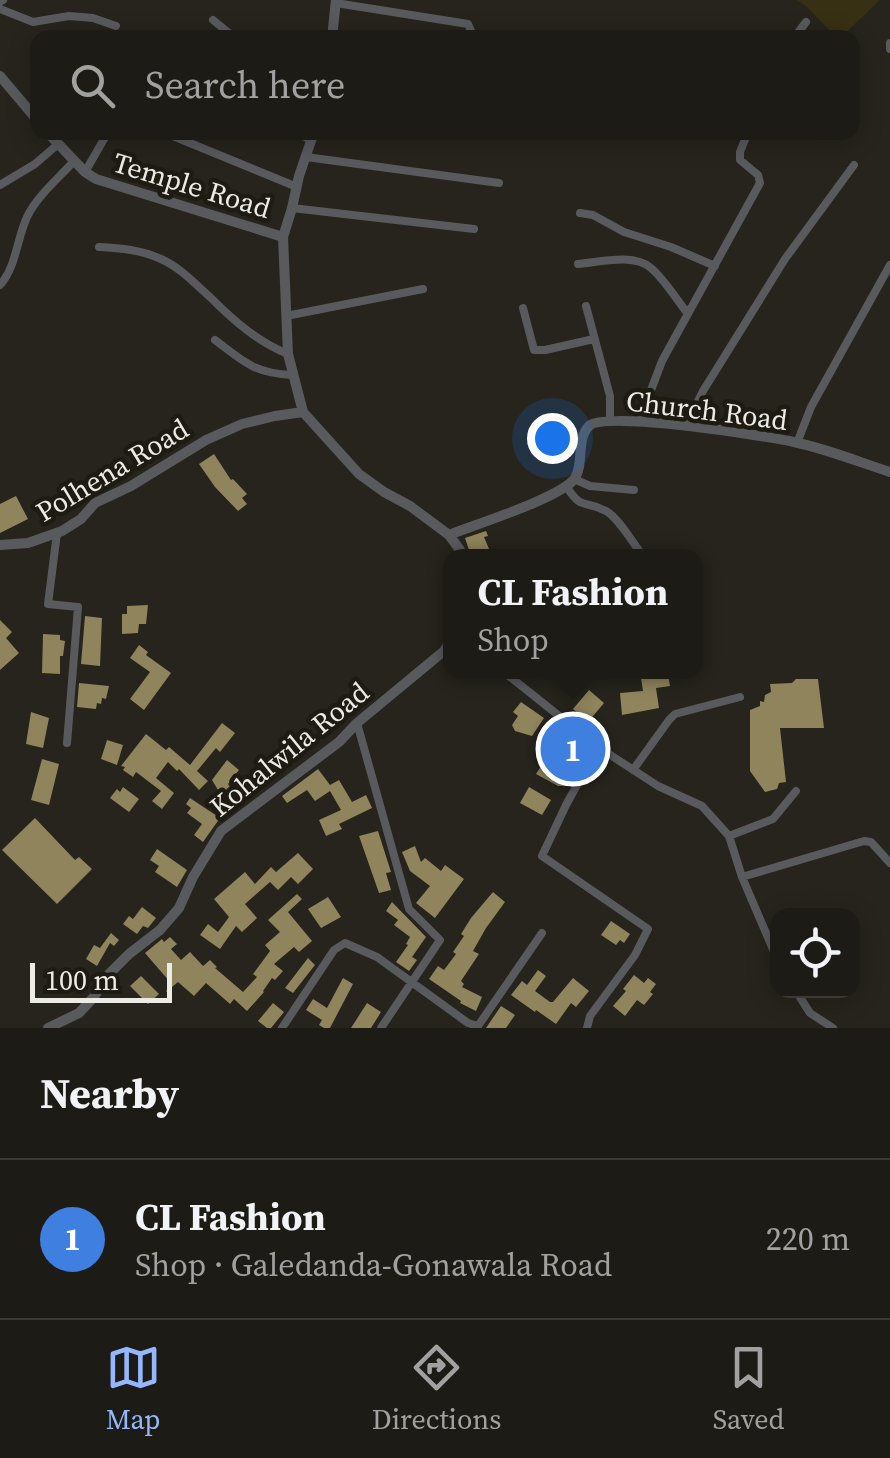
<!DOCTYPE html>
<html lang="en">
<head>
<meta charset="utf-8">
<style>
	:root { --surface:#1c1b15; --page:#292822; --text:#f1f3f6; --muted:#a0a1a0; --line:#3a3934; --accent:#94b7fd }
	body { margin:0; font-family:"Source Serif 4",serif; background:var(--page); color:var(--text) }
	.controls { position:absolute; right:30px; bottom:30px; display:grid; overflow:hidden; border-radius:20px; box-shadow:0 5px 25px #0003 }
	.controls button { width:90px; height:90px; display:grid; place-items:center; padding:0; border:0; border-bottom:2px solid var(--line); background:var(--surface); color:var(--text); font:50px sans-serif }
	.scale { position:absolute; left:30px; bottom:25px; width:142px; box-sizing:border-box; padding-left:10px; border:5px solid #edebe6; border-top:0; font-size:28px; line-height:35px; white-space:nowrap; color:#edebe6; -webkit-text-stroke:8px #1d1b12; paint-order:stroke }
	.you { position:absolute; left:552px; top:438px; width:35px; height:35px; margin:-25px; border:8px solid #fff; border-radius:50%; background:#1a73e8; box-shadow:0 0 0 15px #1a73e833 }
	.badge { display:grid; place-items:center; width:65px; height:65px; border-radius:50%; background:var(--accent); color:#fff; font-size:32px; font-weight:700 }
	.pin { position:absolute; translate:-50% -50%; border:5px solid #fff; box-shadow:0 2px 10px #0006 }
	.popup { position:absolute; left:443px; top:549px; width:260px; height:130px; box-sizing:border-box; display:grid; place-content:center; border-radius:20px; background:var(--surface); filter:drop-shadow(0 2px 8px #0005); font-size:32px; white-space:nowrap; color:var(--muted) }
	.popup b { font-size:38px; color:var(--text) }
	.popup::after { content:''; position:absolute; left:50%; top:100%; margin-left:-20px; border:20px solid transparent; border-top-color:var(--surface) }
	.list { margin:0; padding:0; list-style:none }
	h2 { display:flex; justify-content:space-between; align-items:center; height:130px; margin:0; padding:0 40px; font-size:42px }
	h2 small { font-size:32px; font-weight:400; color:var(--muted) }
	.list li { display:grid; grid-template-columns:65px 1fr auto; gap:30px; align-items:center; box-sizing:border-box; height:160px; padding:0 40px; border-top:2px solid var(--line) }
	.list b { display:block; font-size:38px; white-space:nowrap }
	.list p { margin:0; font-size:32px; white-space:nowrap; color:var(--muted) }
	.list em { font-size:32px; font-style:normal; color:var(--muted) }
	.icon { flex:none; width:55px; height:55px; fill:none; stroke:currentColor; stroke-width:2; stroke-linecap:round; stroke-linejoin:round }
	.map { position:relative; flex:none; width:890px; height:1028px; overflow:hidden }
	.search { position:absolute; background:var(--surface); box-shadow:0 5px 25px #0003; left:30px; right:30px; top:30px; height:110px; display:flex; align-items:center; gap:25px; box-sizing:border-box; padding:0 35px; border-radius:20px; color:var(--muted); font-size:38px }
	.sheet { height:290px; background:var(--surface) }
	nav { display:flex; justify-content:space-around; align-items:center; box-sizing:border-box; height:140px; border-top:2px solid var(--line); background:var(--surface); font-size:28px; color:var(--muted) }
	nav a { display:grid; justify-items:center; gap:5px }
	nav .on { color:var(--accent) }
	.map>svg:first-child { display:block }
	.green { fill:#383012 }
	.building { fill:#8f845c }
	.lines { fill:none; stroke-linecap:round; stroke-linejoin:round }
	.minor { stroke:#585a5e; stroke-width:8 }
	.tertiary { stroke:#585a5e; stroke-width:10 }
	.labels { text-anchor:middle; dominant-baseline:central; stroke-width:9; stroke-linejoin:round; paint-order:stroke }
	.street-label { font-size:28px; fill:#edebe6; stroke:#1d1b12 }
</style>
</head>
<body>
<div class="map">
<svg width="890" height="1028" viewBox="0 0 890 1028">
	<rect width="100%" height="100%" fill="#26241c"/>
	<path class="green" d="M 796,0 L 880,0 L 841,37 L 837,38 L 806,6 Z"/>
	<path class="building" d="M 214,454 L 231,480 L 233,479 L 247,494 L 242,498 L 247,504 L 238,511 L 215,487 L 199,464 Z
		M 16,496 L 28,519 L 0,533 L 0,504 Z
		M 486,531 L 488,536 L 484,537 L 492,556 L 471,556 L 465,538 Z
		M 148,605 L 146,624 L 139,624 L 138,633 L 122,634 L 122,614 L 127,614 L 127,606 Z
		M 85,616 L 102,618 L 100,666 L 81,664 Z
		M 0,620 L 12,632 L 6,638 L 19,653 L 0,670 Z
		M 43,634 L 60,635 L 60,640 L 65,641 L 63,656 L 60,656 L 60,674 L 42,673 Z
		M 139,645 L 148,652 L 146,655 L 171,673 L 144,710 L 130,699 L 150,672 L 130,658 Z
		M 668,674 L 670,686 L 656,688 L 659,708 L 622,715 L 620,693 L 643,691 L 641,678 Z
		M 796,679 L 818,679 L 824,728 L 780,728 L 786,782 L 779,783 L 777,789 L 765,792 L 750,771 L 750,710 L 760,706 L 760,701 L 764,702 L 765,695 L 771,692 L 770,684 L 792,683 Z
		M 79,683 L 109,686 L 106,699 L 102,698 L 101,704 L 97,703 L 96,709 L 77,707 Z
		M 589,690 L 604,703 L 588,722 L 573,709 Z
		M 521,702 L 544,718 L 532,736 L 515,731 L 512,725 L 518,716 L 513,712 Z
		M 31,712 L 49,718 L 43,748 L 26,744 Z
		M 222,723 L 235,733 L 220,752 L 216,748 L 197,771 L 208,781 L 199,790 L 179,769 L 177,771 L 168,762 L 156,778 L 174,793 L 162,809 L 152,801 L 161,791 L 136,772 L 133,777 L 123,770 L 125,767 L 121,766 L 146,734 L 166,750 L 169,747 L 190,765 Z
		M 568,735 L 584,747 L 580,752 L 584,755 L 579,761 L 559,746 Z
		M 107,740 L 123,745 L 117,765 L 101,759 Z
		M 547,757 L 564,763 L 562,768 L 565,778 L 563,781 L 568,786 L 558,786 L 536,774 Z
		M 42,759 L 59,764 L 49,805 L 31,800 Z
		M 227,760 L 239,770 L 228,784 L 234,793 L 224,800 L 212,780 Z
		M 318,769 L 330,785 L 339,780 L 352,802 L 366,795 L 372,808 L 339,824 L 342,829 L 326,836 L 319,820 L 341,810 L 330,791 L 315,801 L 307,790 L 287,803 L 282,796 Z
		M 123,787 L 139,799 L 129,812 L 110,798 L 117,789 L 120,792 Z
		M 529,787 L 551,800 L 542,815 L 520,803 Z
		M 190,798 L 220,818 L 203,842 L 194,835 L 202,824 L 187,813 L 191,808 L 186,804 Z
		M 35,818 L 75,860 L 79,857 L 92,869 L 57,904 L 2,850 Z
		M 378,831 L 391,872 L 386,873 L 391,890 L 379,893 L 359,836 Z
		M 415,846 L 421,862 L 425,858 L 441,871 L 445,865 L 464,879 L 435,918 L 416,903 L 430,886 L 410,871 L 402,852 Z
		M 157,849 L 187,870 L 177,887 L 155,872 L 159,866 L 150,860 Z
		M 298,853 L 313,869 L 298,884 L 291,877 L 278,890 L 270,882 L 245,904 L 257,918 L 242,932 L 236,926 L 220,949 L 200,935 L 208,924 L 218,932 L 229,917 L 214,899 L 245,872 L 255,884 L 271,867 L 276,872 Z
		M 493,892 L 505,902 L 486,928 L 473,951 L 479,954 L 461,981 L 464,984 L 462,987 L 482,997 L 476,1011 L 460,1003 L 461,1001 L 429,979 L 438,966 L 444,970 L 456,954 L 453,952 L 464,936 L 461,934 L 471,918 Z
		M 297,894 L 302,899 L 288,912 L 312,941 L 299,952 L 294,947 L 274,964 L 283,971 L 275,980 L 272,978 L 263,991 L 264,992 L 247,1011 L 234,999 L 230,1004 L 206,983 L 194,996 L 178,982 L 166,992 L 170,982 L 145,953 L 162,939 L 164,942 L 170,937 L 177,944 L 171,949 L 181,960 L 190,952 L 203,966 L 210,960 L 217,967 L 215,968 L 243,992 L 257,977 L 253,974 L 270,951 L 265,945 L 280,932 L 268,920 Z
		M 328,897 L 341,917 L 321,928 L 308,909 Z
		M 392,902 L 426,937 L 412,957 L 417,960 L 409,971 L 396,962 L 408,945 L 406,944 L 410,937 L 394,925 L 398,920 L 386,911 Z
		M 142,907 L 156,918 L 148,928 L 143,926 L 137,934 L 123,924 L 129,916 L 133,919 Z
		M 611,921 L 630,934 L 624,943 L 620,940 L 616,945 L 601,935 Z
		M 111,933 L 119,940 L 114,946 L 110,943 L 97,966 L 86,959 L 94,945 L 100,948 Z
		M 308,958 L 315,965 L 293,993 L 285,988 Z
		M 538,970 L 546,976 L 535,991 L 550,1002 L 553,1002 L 573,978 L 589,991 L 576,1007 L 571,1003 L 556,1024 L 536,1010 L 535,1012 L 511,995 L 522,981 L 527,985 Z
		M 634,975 L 644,983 L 648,978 L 656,984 L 650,992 L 653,994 L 644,1005 L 637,1000 L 625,1016 L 613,1006 L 626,991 L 623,989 Z
		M 141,976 L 159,994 L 148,1004 L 130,986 Z
		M 343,978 L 353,984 L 330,1028 L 324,1028 L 319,1025 L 322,1020 L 306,1010 L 313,999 L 327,1008 Z
		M 273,1003 L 284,1012 L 271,1028 L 267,1028 L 258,1021 Z
		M 367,1003 L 381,1012 L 371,1028 L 351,1028 Z
		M 501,1006 L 515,1015 L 506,1028 L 486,1028 Z"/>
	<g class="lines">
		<path class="minor" d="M 0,2 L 3,0
			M 336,3 L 468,24 L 471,31 L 470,38
			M 0,9 L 33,22 L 69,16 L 93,18 L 116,26
			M 213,20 L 235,38
			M 794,38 L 806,22
			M 890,43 L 890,49
			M 163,132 L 297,187
			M 297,132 L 312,141
			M 306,157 L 499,183
			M 85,172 L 108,132
			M 0,185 L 35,164 L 57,145
			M 292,208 L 474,229
			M 580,213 L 593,215 L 624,232 L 671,247 L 715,266
			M 99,247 C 121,248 141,250 161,259 C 181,268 195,284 211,298 C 235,322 257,341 288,354
			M 578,264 C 600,262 634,253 651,268 C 664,279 677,300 688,314
			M 0,285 C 16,268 17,238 27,217 C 37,196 58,179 74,161
			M 586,306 L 610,396 L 610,421
			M 523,308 L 534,350 L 545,350 L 594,339
			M 286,316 L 423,289
			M 215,340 C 244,362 254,373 292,375
			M 639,422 L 662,361 L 760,183 L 758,175 L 740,160 L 740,152 L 748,132
			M 686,426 L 703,391 L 785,259 L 854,165
			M 797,443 L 811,407 L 890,265
			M 574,479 L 590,486 L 634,490
			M 566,486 C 583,512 584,499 606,511 C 619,518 634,545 643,556
			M 57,533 L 48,604 L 78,607 L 67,743
			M 504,672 L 598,747 L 658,786 L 702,806 L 729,836 L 742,877 L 778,961
			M 357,723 L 409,909 L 440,940 L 381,1028
			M 633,770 L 669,720 L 675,714 L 740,697
			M 729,836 L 773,819 L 796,791
			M 742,877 L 864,841 L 871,842 L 890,863
			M 796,991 L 810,1013 L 833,1028
			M 282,1028 L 334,950 L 345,943 L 377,957 L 468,1023 L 478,1026 L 542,933
			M 587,1028 L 590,1016 L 635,955 L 648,929 L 542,856 L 566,805 L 598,747"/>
		<path class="tertiary" d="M 332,38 L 336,0
			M 0,76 L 38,121
			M 47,132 L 85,172 L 96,179 L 283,237
			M 314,132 L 299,176 L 292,208 L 283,237 L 288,354 L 303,412 L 359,474 L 384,492 L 410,506 L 449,535 L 460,550 L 461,556
			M 449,535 C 474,525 563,497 575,478 C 584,464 576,439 589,426 C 606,410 765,436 794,442 C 827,449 859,462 890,472
			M 0,545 L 28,543 L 62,531 L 81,519 L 95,503 L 131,486 L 206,440 L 242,424 L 275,416 L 303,412
			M 48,1028 L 79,1013 L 93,998 L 109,974 L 129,954 L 160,930 L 179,908 L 193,877 L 221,831 L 339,742 L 357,723 L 444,651 L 450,642"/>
	</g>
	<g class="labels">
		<g class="street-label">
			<text transform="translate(192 185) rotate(17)">Temple Road</text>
			<text transform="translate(707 410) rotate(7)">Church Road</text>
			<text transform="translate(112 470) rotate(-31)">Polhena Road</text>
			<text transform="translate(289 749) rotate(-39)">Kohalwila Road</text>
		</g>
	</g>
</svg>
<div class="controls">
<button><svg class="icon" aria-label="locate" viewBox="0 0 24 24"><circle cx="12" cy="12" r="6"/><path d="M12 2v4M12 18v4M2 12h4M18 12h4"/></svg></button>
</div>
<div class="scale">100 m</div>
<div class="you"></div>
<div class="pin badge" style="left:573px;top:749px;background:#3f7fe0">1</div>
<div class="popup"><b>CL Fashion</b>Shop</div>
<div class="search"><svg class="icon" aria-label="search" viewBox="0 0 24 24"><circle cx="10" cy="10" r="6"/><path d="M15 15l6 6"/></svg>Search here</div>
</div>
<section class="sheet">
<h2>Nearby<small></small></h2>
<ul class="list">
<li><span class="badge" style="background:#3f7fe0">1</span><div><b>CL Fashion</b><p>Shop · Galedanda-Gonawala Road</p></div><em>220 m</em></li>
</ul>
</section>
<nav>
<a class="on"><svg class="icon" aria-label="map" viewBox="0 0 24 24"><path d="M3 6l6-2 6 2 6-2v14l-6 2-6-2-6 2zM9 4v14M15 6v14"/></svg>Map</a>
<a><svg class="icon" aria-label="directions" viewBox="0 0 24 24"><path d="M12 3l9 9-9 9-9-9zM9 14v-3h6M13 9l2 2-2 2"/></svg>Directions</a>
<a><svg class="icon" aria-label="saved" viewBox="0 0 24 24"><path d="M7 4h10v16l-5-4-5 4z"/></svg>Saved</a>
</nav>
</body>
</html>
